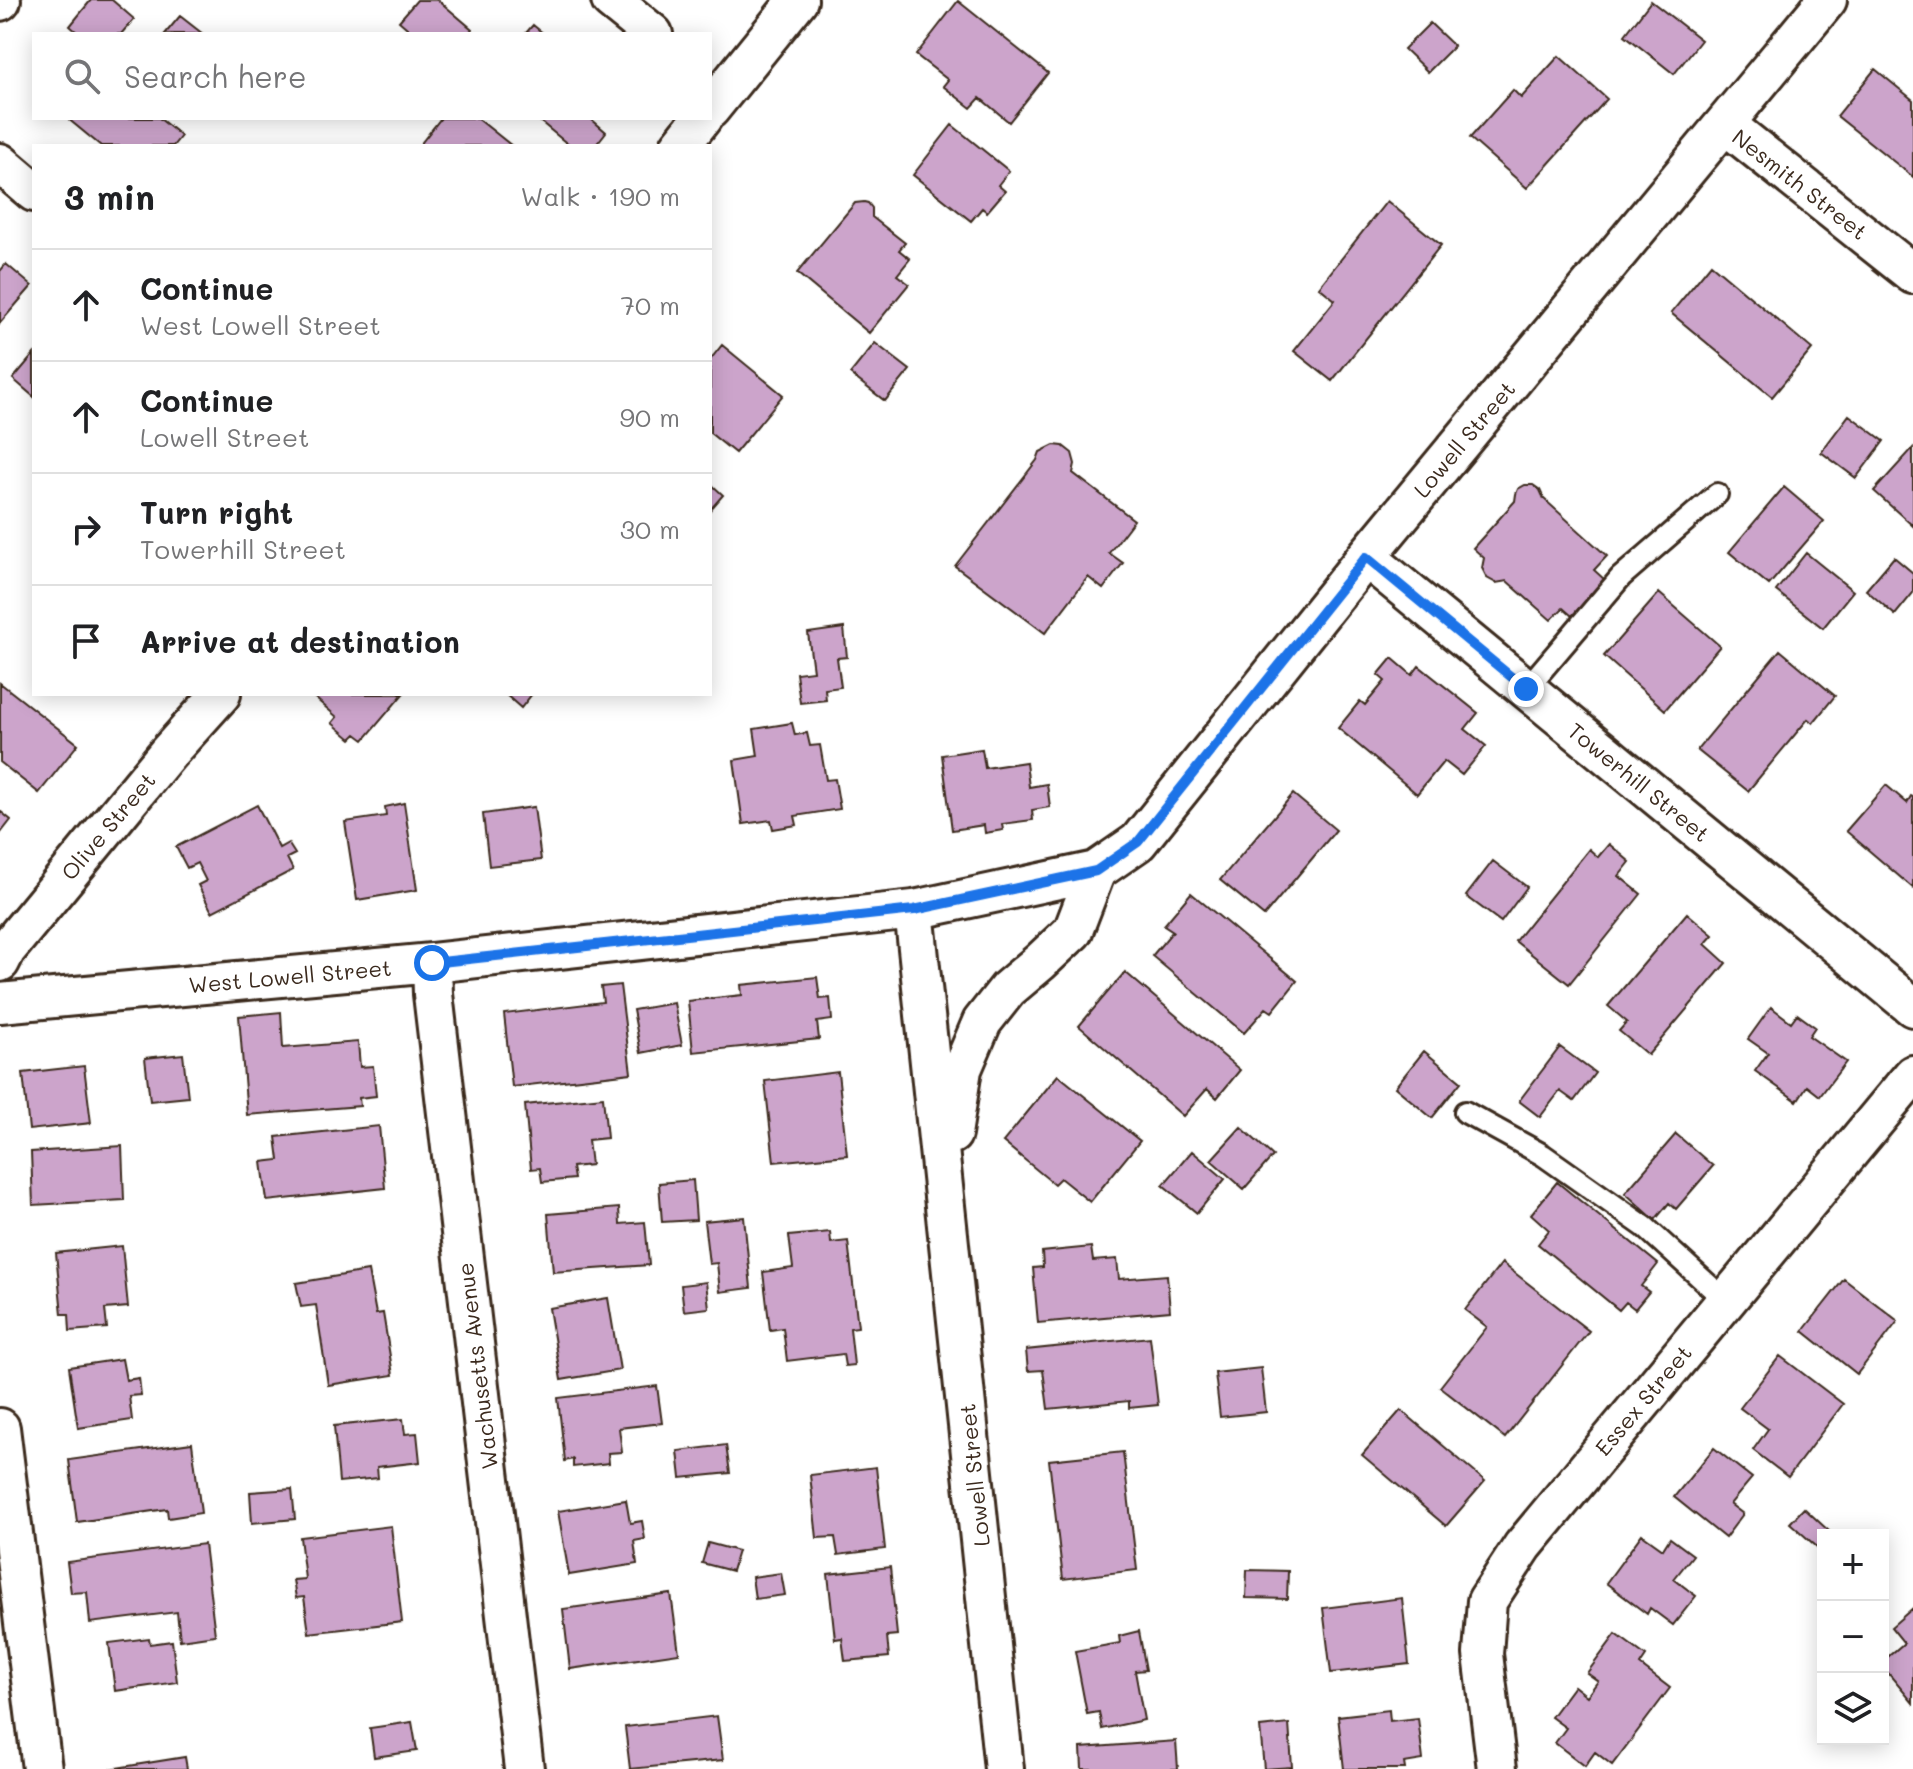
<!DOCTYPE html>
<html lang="en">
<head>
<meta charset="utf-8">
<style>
	:root { --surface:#fff; --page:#f6f6f6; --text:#202124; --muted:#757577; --line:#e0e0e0 }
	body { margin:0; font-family:Mali,sans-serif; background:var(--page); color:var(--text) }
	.controls { position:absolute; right:24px; bottom:24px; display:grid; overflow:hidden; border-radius:0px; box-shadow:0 4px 20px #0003 }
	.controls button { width:72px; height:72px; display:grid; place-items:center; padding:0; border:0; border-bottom:2px solid var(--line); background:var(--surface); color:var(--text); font:40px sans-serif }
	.stop { position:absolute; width:24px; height:24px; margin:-18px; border:6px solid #1a73e8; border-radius:50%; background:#fff }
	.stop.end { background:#1a73e8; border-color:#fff; box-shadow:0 2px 8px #0008 }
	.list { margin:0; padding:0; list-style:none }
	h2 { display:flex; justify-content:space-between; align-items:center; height:104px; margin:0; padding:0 32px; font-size:34px }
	h2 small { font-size:26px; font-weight:400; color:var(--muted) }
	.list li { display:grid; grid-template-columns:52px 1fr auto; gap:24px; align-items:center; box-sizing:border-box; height:112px; padding:0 32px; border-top:2px solid var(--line) }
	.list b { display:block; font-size:30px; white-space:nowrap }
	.list p { margin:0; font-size:26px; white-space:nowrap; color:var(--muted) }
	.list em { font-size:26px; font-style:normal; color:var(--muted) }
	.icon { flex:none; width:44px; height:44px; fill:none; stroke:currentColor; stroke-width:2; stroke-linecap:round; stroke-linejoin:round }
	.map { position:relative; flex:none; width:1913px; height:1769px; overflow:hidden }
	.search { position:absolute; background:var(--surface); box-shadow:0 4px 20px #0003; left:32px; top:32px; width:680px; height:88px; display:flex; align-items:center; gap:20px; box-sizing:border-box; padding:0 28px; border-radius:0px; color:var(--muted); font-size:30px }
	.panel { position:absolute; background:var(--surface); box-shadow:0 4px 20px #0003; left:32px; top:144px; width:680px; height:552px; border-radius:0px }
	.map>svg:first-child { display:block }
	.building { fill:#cca4cb; stroke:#3b2a1e; stroke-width:2 }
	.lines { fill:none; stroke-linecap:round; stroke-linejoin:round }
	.lane-casing { stroke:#3b2a1e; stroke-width:26 }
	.street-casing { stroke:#3b2a1e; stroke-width:44 }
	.lane { stroke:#fff; stroke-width:20 }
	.street { stroke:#fff; stroke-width:38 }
	.route { stroke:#1a73e8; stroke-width:10 }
	.labels { text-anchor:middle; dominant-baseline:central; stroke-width:6; stroke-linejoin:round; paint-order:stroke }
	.street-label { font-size:22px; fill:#3b2a1e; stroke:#fff }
</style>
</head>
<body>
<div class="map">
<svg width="1913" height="1769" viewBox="0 0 1913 1769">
	<rect width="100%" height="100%" fill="#fff"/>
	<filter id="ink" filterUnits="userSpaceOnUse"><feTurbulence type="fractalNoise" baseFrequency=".0125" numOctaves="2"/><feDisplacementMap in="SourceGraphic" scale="16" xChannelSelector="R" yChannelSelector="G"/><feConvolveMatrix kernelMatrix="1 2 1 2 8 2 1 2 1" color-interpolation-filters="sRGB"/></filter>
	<g filter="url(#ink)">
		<path class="building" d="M 91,0 L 112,0 L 134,19 L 121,34 L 79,34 L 70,26 Z
			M 417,0 L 438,0 L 472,29 L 468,34 L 414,34 L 399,21 Z
			M 958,1 L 1048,73 L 1009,122 L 980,98 L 971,108 L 943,86 L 948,80 L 916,55 Z
			M 1651,1 L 1701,40 L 1674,74 L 1625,35 Z
			M 180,16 L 203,34 L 165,34 Z
			M 1430,23 L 1454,46 L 1428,72 L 1404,49 Z
			M 533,25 L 544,34 L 525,34 Z
			M 1559,56 L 1607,99 L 1527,188 L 1470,138 L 1513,90 L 1521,98 Z
			M 1875,69 L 1913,100 L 1913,177 L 1837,116 Z
			M 67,118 L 159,118 L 181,136 L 173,146 L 101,146 Z
			M 441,118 L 477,118 L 512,146 L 419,146 Z
			M 536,118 L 590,118 L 606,132 L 595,146 L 570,146 Z
			M 952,125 L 1009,171 L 998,185 L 1005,191 L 987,212 L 982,208 L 971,221 L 913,175 Z
			M 1387,201 L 1441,245 L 1332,381 L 1294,351 L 1335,300 L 1319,287 Z
			M 864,202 L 868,203 L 872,208 L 872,217 L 905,243 L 899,250 L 910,259 L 897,275 L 909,284 L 869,333 L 797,273 L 855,203 Z
			M 6,264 L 32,286 L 0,323 L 0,271 Z
			M 1711,264 L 1812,349 L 1772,397 L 1671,313 Z
			M 875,343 L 910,370 L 885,401 L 850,374 Z
			M 722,345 L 783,395 L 735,453 L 710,433 L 710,360 Z
			M 34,354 L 34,397 L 13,379 Z
			M 1849,415 L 1884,441 L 1856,478 L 1821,452 Z
			M 1054,445 L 1063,446 L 1072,453 L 1075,464 L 1073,473 L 1134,520 L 1109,553 L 1123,563 L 1103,589 L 1088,577 L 1045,633 L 955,566 L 1037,460 L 1040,452 Z
			M 1913,448 L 1913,526 L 1874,491 Z
			M 710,483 L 723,495 L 710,510 Z
			M 1525,485 L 1533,485 L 1540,490 L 1544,499 L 1607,556 L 1594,570 L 1605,580 L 1572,616 L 1563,608 L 1551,620 L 1507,581 L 1496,583 L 1487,578 L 1482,568 L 1484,558 L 1473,548 L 1515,501 L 1516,494 L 1518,489 Z
			M 1784,487 L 1824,521 L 1769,585 L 1729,552 Z
			M 1806,553 L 1853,591 L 1823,628 L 1776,591 Z
			M 1894,557 L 1913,573 L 1913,593 L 1895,615 L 1866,590 Z
			M 1659,593 L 1720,646 L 1665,710 L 1604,656 Z
			M 844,628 L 847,657 L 837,658 L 841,687 L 825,689 L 826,700 L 800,703 L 796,673 L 813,671 L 808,633 Z
			M 1780,650 L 1835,696 L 1813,723 L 1808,719 L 1748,791 L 1697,750 Z
			M 1392,658 L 1412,675 L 1419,666 L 1478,713 L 1465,729 L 1486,746 L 1462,775 L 1444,761 L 1417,794 L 1338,728 L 1360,701 L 1365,705 L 1385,681 L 1378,675 Z
			M 0,683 L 78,744 L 39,793 L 0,762 Z
			M 318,694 L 403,694 L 364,740 L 356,734 L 351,739 L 332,723 L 337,717 L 315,698 Z
			M 505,694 L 532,694 L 521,708 Z
			M 792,723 L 795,735 L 807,733 L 810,746 L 820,745 L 826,780 L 835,779 L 840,809 L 795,816 L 797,825 L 773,829 L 771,820 L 743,824 L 734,760 L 758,756 L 754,729 Z
			M 982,749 L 985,768 L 1026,762 L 1029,787 L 1047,784 L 1050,807 L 1032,810 L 1033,820 L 1002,824 L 1003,830 L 985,833 L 984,825 L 952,830 L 942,755 Z
			M 1886,785 L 1907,803 L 1911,796 L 1913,797 L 1913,888 L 1846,831 Z
			M 1293,794 L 1336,830 L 1264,916 L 1220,880 Z
			M 404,803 L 417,890 L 357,900 L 345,822 L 386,816 L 385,807 Z
			M 257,805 L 279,848 L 288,843 L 295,854 L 287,858 L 293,870 L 212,912 L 198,885 L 206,881 L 197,863 L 187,868 L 176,847 Z
			M 534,807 L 541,860 L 489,866 L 483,814 Z
			M 0,811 L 11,820 L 0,834 Z
			M 1609,844 L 1630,862 L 1619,876 L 1641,894 L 1569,984 L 1515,941 L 1589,849 L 1598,857 Z
			M 1493,861 L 1527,887 L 1501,922 L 1466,896 Z
			M 1191,893 L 1297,981 L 1272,1012 L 1266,1008 L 1244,1033 L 1152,956 L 1173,931 L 1164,925 Z
			M 1687,913 L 1713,935 L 1705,944 L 1726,963 L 1648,1055 L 1619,1031 L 1627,1022 L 1608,1006 Z
			M 1125,972 L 1240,1070 L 1217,1098 L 1207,1089 L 1183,1116 L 1079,1026 Z
			M 817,977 L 820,999 L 830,998 L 832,1020 L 817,1022 L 819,1039 L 693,1052 L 688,1001 L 742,995 L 741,985 Z
			M 620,985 L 631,1073 L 512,1087 L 504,1014 L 603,1002 L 601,987 Z
			M 674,1003 L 682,1045 L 641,1053 L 633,1010 Z
			M 1771,1007 L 1791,1022 L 1797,1014 L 1815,1027 L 1809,1036 L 1846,1062 L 1820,1096 L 1807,1086 L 1797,1101 L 1755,1071 L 1768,1053 L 1748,1039 Z
			M 281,1012 L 283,1048 L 358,1042 L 360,1067 L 373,1066 L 376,1096 L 359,1098 L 360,1106 L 247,1115 L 239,1016 Z
			M 1560,1047 L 1595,1073 L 1574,1101 L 1560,1091 L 1540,1117 L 1519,1101 Z
			M 1424,1051 L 1461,1082 L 1432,1118 L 1395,1087 Z
			M 183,1054 L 188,1097 L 150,1101 L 145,1058 Z
			M 84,1066 L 91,1123 L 29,1130 L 23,1073 Z
			M 838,1072 L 847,1155 L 774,1162 L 765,1081 Z
			M 1058,1075 L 1140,1141 L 1090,1202 L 1060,1178 L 1054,1184 L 1003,1142 Z
			M 603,1097 L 607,1138 L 588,1140 L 591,1165 L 572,1167 L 574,1179 L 542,1182 L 540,1168 L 531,1169 L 525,1105 Z
			M 379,1126 L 385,1188 L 267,1201 L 262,1162 L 279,1160 L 276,1137 Z
			M 1241,1127 L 1273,1156 L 1244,1189 L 1211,1160 Z
			M 1676,1134 L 1713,1166 L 1676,1209 L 1669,1203 L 1655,1220 L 1625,1193 Z
			M 122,1146 L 124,1200 L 33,1205 L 31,1152 Z
			M 1192,1151 L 1225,1179 L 1197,1213 L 1163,1185 Z
			M 693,1180 L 696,1220 L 662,1222 L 659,1183 Z
			M 1557,1182 L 1658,1264 L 1641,1286 L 1649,1292 L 1635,1309 L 1626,1302 L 1619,1310 L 1538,1244 L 1549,1230 L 1531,1214 Z
			M 619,1208 L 620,1224 L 645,1222 L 649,1265 L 553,1272 L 548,1214 Z
			M 744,1217 L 751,1288 L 720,1292 L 717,1263 L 709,1264 L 704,1221 Z
			M 830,1232 L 831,1243 L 848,1241 L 858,1327 L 850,1328 L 854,1365 L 845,1366 L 843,1354 L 787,1361 L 783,1328 L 770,1330 L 763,1272 L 793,1268 L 789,1236 Z
			M 122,1246 L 128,1307 L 105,1309 L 107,1328 L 70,1331 L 69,1314 L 62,1314 L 56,1253 Z
			M 1091,1247 L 1093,1261 L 1117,1259 L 1119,1279 L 1167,1275 L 1170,1311 L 1038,1323 L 1033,1268 L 1043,1267 L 1042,1252 Z
			M 1502,1263 L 1589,1331 L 1505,1438 L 1440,1387 L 1487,1327 L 1465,1310 Z
			M 368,1271 L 376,1314 L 383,1313 L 393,1375 L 328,1385 L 316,1305 L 301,1307 L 296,1283 Z
			M 1844,1279 L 1898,1321 L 1857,1374 L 1803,1331 Z
			M 706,1282 L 709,1308 L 684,1311 L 681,1285 Z
			M 608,1298 L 620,1370 L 561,1380 L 549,1308 Z
			M 1150,1337 L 1158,1405 L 1129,1408 L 1129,1401 L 1048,1409 L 1043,1370 L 1028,1371 L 1026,1350 Z
			M 1780,1356 L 1843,1404 L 1788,1477 L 1753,1450 L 1768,1429 L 1740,1408 Z
			M 122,1359 L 126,1380 L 139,1378 L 141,1395 L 129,1396 L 132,1420 L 78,1428 L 69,1367 Z
			M 1261,1368 L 1266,1412 L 1220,1417 L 1215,1373 Z
			M 657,1386 L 662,1423 L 619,1428 L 622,1452 L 608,1453 L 609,1463 L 573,1467 L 573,1459 L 565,1461 L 558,1398 Z
			M 1401,1410 L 1485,1481 L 1446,1526 L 1362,1455 Z
			M 403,1419 L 405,1434 L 417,1433 L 420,1462 L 377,1467 L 378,1478 L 339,1482 L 334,1426 Z
			M 192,1443 L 201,1513 L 168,1518 L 167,1509 L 77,1522 L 69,1460 Z
			M 726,1445 L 730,1473 L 681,1478 L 678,1451 Z
			M 1714,1448 L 1752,1478 L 1730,1504 L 1743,1514 L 1725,1538 L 1674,1497 Z
			M 1123,1452 L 1137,1570 L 1063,1579 L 1049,1460 Z
			M 876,1467 L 885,1549 L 838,1555 L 835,1537 L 817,1538 L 810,1475 Z
			M 292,1489 L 295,1519 L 252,1523 L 250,1492 Z
			M 626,1500 L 630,1523 L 642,1521 L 645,1539 L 634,1541 L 637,1564 L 569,1575 L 558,1511 Z
			M 1804,1508 L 1830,1532 L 1827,1535 L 1823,1535 L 1823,1540 L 1817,1547 L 1790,1523 Z
			M 391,1526 L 402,1622 L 309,1633 L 304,1597 L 296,1598 L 293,1580 L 305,1579 L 300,1537 Z
			M 1642,1534 L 1663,1549 L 1670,1538 L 1693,1555 L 1674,1579 L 1696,1596 L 1673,1625 L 1650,1608 L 1647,1614 L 1606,1583 Z
			M 708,1543 L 738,1551 L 732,1571 L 702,1563 Z
			M 204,1544 L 215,1635 L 180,1640 L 177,1612 L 90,1623 L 87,1592 L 71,1593 L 67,1562 Z
			M 890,1567 L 897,1635 L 887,1636 L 889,1657 L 845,1661 L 842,1638 L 835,1639 L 828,1574 Z
			M 1247,1570 L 1288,1571 L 1287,1599 L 1246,1598 Z
			M 781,1573 L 785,1595 L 755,1599 L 752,1577 Z
			M 671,1594 L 679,1653 L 570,1669 L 563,1609 Z
			M 1402,1598 L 1409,1664 L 1331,1673 L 1323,1608 Z
			M 1913,1608 L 1913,1703 L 1883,1667 L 1883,1661 L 1904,1643 L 1891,1627 Z
			M 1139,1631 L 1146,1670 L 1135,1671 L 1144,1720 L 1102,1729 L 1099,1712 L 1087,1714 L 1075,1651 L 1120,1643 L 1119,1636 Z
			M 1616,1634 L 1646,1656 L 1640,1665 L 1670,1688 L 1612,1765 L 1595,1752 L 1585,1766 L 1555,1743 L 1566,1728 L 1551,1717 L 1574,1686 L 1587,1696 L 1598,1681 L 1587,1673 Z
			M 149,1638 L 150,1644 L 172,1641 L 177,1682 L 115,1691 L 109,1643 Z
			M 1389,1710 L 1390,1721 L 1418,1718 L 1423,1760 L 1404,1763 L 1405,1769 L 1344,1769 L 1338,1716 Z
			M 717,1716 L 723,1760 L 630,1769 L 625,1727 Z
			M 412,1722 L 417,1751 L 374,1757 L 370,1728 Z
			M 1289,1724 L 1292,1767 L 1264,1769 L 1260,1727 Z
			M 1176,1741 L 1178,1769 L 1082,1769 L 1081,1748 Z
			M 185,1757 L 187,1769 L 110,1769 Z"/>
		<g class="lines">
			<g class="lane-casing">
				<path id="lane" d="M 1526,689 L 1621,577 L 1717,494
					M 1465,1112 L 1543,1155 L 1645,1227 L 1725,1300"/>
			</g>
			<g class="street-casing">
				<path id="street" d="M 611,0 L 653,34
					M 0,1 L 1,0
					M 710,109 L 798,0
					M 1725,124 L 1913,274
					M 680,146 L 702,118
					M 0,163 L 34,192
					M 1366,557 L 1913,1007
					M 0,962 L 6,950 L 167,754 L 221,694
					M 432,963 L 433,994 L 524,1769
					M 0,1003 L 432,963 L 914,910
					M 952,1134 L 962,1069 L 982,1022 L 1008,989 L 1040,962 L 1073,931 L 1096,871
					M 0,1428 L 42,1769
					M 1004,1769 L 914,910 L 1096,871 L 1138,842 L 1366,557 L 1827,0
					M 1497,1769 L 1483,1654 L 1487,1601 L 1523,1546 L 1913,1075"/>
			</g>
			<use href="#lane" class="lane"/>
			<use href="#street" class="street"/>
		</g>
	</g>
	<g class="lines" filter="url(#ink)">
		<path class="route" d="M 432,963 L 914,910 L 1096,871 L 1138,842 L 1366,557 L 1526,689"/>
	</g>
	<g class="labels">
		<g class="street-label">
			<text transform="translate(1800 184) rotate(38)">Nesmith Street</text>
			<text transform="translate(1464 439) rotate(-50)">Lowell Street</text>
			<text transform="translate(1639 782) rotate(39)">Towerhill Street</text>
			<text transform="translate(108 826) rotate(-50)">Olive Street</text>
			<text transform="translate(290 976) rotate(-5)">West Lowell Street</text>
			<text transform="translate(477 1366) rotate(-97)">Wachusetts Avenue</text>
			<text transform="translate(1643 1400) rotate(-50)">Essex Street</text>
			<text transform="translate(974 1475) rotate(-96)">Lowell Street</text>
		</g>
	</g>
</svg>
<div class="controls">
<button>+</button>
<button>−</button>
<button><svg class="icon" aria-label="layers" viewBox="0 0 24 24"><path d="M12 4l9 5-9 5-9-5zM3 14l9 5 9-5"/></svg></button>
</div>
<div class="stop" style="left:432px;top:963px"></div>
<div class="stop end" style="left:1526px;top:689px"></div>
<div class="search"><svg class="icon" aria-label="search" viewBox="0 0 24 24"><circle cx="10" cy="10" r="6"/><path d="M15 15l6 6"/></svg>Search here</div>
<section class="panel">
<h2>3 min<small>Walk · 190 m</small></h2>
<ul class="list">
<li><svg class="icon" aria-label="ahead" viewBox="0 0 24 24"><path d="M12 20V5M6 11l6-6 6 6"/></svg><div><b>Continue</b><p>West Lowell Street</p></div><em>70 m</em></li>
<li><svg class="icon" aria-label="ahead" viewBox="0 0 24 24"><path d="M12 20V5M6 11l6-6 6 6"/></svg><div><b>Continue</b><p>Lowell Street</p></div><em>90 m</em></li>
<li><svg class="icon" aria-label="right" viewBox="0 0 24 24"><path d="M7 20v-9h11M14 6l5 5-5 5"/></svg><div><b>Turn right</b><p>Towerhill Street</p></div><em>30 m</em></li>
<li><svg class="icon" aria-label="arrive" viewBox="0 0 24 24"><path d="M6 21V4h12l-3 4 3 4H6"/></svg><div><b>Arrive at destination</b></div></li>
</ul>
</section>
</div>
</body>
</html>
